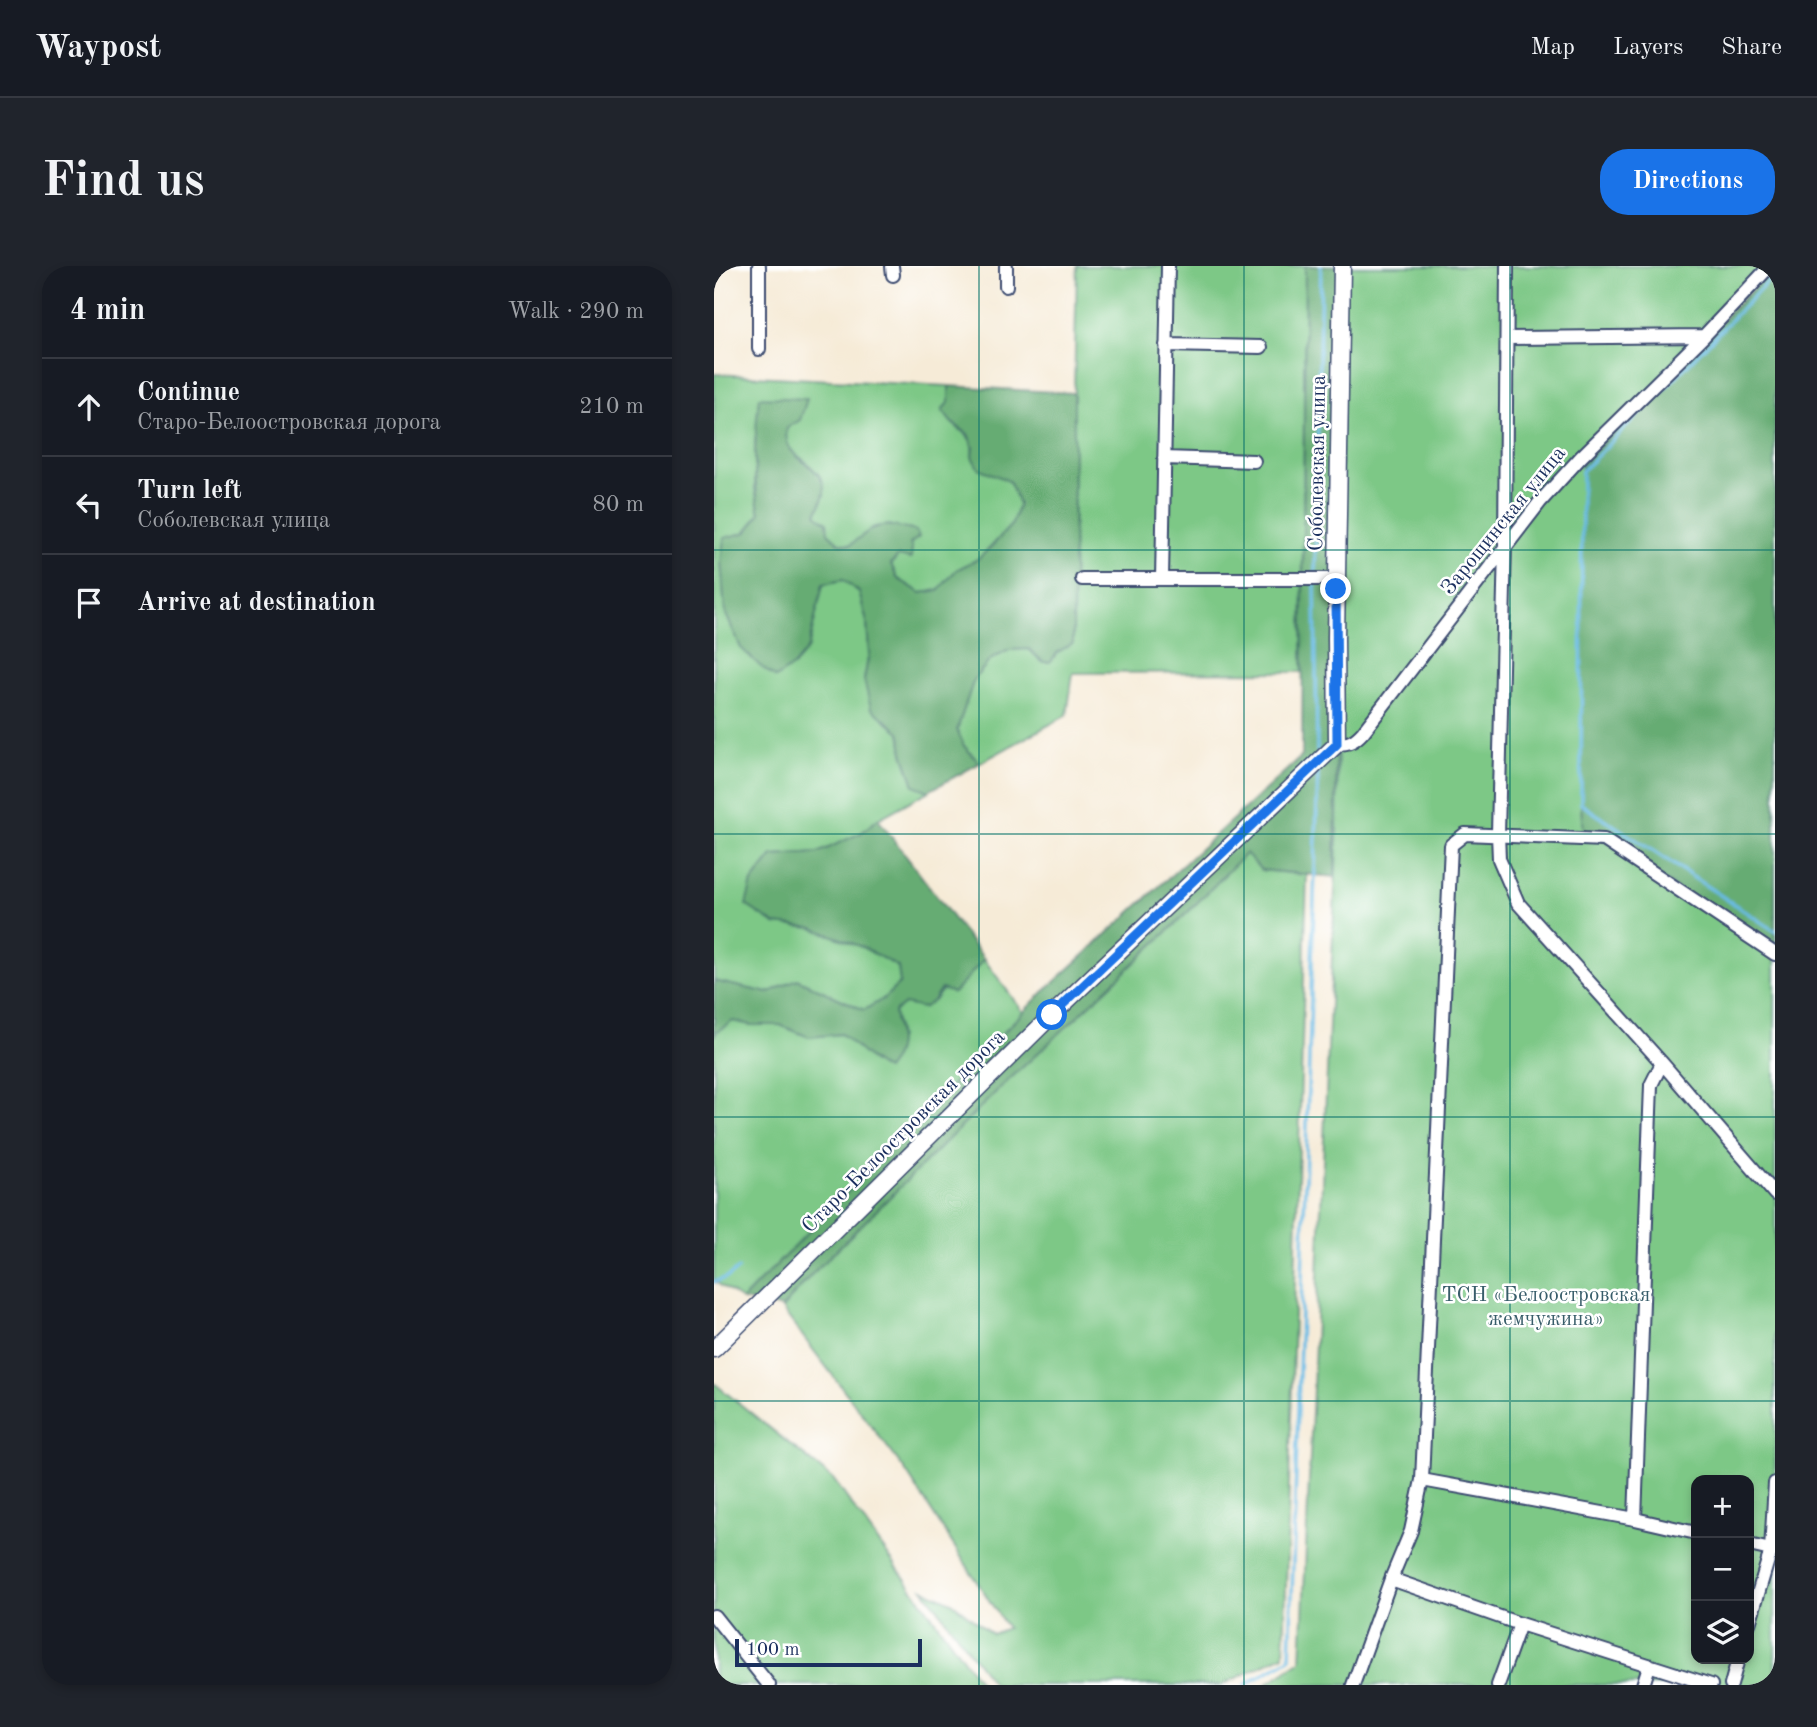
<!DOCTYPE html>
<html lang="en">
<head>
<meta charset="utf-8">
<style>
	:root { --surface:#171b24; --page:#20242c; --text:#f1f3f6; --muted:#9ea1a6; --line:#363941; --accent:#1a73e8 }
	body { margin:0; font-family:"Old Standard TT",serif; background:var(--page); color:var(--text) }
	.controls { position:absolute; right:21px; bottom:21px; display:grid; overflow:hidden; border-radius:14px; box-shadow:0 4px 10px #0003 }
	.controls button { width:63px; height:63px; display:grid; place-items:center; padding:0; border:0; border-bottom:2px solid var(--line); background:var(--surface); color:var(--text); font:35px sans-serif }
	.scale { position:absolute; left:21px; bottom:18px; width:187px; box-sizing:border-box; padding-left:7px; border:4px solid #1b2f5e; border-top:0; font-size:19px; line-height:24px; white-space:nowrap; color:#1b2f5e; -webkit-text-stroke:5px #fff; paint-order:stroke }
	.stop { position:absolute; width:21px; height:21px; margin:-16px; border:5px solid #1a73e8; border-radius:50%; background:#fff }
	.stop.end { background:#1a73e8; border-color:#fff; box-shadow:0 2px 7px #0008 }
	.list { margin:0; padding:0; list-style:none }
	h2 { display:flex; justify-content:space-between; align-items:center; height:91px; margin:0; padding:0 28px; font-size:30px }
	h2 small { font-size:23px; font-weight:400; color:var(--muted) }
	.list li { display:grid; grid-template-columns:46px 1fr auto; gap:21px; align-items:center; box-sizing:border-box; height:98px; padding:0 28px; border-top:2px solid var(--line) }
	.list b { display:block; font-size:26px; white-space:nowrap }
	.list p { margin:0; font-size:23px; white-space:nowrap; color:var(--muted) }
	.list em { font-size:23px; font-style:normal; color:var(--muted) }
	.icon { flex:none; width:38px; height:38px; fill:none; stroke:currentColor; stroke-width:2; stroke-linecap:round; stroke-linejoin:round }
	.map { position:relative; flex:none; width:1061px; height:1419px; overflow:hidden; border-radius:28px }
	header { display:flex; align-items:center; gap:42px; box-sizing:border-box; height:98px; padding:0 35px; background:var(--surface); border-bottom:2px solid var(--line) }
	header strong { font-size:33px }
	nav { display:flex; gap:38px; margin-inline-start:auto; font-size:24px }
	.intro { display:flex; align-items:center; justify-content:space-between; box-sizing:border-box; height:168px; padding:0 42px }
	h1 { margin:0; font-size:49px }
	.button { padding:18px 32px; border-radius:28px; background:var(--accent); color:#fff; font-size:24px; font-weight:700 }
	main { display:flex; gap:42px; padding:0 42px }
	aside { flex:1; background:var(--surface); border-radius:28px; box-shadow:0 4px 10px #0003 }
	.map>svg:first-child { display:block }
	.green { fill:#7dc886; stroke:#4c7c72; stroke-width:2; fill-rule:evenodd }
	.forest { fill:#66ac73; stroke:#406e68; stroke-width:2 }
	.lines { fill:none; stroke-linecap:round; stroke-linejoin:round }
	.stream { stroke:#69bbe5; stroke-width:3.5 }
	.street-casing { stroke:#3c4b70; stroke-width:16 }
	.secondary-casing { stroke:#3c4b70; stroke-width:19 }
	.street { stroke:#fff; stroke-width:12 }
	.secondary { stroke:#fff; stroke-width:16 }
	.route { stroke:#1a73e8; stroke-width:9 }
	.grid { fill:none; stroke:#0f766e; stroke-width:2; stroke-opacity:0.55 }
	.labels { text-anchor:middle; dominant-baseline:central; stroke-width:5; stroke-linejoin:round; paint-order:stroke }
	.street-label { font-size:21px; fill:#1b2f5e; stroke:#fff }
	.park-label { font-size:21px; fill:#385d6a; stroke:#fff }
</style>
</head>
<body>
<header>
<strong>Waypost</strong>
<nav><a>Map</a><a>Layers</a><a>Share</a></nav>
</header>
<div class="intro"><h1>Find us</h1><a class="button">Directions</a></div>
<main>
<aside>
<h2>4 min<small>Walk · 290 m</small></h2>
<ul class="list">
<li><svg class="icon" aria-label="ahead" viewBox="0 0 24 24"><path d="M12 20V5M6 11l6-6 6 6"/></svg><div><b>Continue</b><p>Старо-Белоостровская дорога</p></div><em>210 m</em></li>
<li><svg class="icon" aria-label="left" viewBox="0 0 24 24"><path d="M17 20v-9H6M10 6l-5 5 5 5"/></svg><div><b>Turn left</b><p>Соболевская улица</p></div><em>80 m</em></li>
<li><svg class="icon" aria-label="arrive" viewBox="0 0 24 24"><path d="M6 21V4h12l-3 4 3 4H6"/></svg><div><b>Arrive at destination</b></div></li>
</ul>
</aside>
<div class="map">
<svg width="1061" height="1419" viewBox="0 0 1061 1419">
	<rect width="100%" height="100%" fill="#fff"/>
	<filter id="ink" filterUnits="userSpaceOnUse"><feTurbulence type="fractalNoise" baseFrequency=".0143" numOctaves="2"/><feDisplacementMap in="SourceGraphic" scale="14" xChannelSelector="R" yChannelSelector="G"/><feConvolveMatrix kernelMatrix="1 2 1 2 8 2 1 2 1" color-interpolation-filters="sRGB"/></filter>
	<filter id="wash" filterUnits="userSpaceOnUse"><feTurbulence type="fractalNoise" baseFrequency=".00686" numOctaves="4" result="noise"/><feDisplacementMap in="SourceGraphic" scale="28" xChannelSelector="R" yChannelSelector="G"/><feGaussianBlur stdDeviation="1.57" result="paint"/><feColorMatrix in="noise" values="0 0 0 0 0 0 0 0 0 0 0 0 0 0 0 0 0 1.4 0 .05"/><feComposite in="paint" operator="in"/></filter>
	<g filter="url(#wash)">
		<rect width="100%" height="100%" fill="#f6ebd7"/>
		<path class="green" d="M 363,0 L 591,0 L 588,406 L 359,407 L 353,449 L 266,497 L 250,480 L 243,464 L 260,413 L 276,394 L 295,384 L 315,383 L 328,396 L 359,377 L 360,127 Z
			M 628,0 L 1056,0 L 868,199 L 867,536 L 869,572 L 890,574 L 1061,688 L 1061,1419 L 551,1419 L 587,1395 L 623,578 ZM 982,1214 L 1035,1214 L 1035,1393 L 982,1393 Z
			M 0,108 L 235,120 L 235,136 L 228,144 C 232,149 235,154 239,158 C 253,170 260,171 258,191 L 295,215 L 305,238 L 298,258 L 277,281 L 264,293 L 242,304 L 225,324 L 207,327 L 183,312 L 177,298 L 184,290 L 177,259 L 160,261 L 137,279 L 125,277 L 114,267 L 102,248 L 110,229 C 108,222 106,213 102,207 C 91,188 68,190 72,162 L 41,172 L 41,223 L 46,248 L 7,295 L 11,346 L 27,382 L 94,382 L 109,318 L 129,314 L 145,326 L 153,356 L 155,387 L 150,414 L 173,456 L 186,466 L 189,487 L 200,519 L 215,525 L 164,553 L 147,567 L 104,587 L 59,590 L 38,617 L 33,639 L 61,658 L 99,662 L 148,681 L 184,701 L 186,717 L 169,733 L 150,744 L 83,713 L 54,727 L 0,715 Z
			M 532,586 L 547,604 L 593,609 L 570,1389 L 508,1419 L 280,1419 L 209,1323 L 238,1336 L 278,1368 L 293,1362 L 191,1204 L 68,1043 L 97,1009 L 287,821 L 364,750 L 474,646 Z
			M 270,693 L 309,746 L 28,1034 L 0,1015 L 0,771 L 2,766 L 19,755 L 37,759 L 66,759 L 95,771 L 127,768 L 146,782 L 159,797 L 185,772 L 180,746 L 190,738 L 220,735 C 233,713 252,711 270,693 Z
			M 0,1117 L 119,1213 L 268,1419 L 0,1419 Z"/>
		<path class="forest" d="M 591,0 L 628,0 L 621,611 L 547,604 L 532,587 L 474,646 L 364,750 L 287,821 L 97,1009 L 68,1042 L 28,1034 L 325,730 L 588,490 Z
			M 1061,0 L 1061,688 L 890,574 L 869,573 L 867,536 L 868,199 Z
			M 235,120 L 360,127 L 359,377 L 344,386 L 336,396 L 329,396 L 315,383 L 295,384 L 276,394 L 260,413 L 243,464 L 250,480 L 266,497 L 215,525 L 200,519 L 189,486 L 186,466 L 157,442 L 150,414 L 155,387 L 153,356 L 145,326 L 129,314 L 109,318 L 94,382 L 80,399 L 62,412 L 46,400 L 27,382 L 11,346 L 7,295 L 10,272 L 33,266 L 46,248 C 38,209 41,170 45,131 L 93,133 L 86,154 L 73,162 C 66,197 113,196 110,227 C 109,234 105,242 102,248 L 113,256 L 114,267 L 125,277 L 136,279 C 165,256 166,256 202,265 L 205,271 L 196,278 L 198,283 L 197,293 L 184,290 L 177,298 L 183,312 L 207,327 L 225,324 L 242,304 L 264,293 L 277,281 L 298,258 L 305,238 L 295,215 L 264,202 L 258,191 L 259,181 L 254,168 L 237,156 L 228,144 L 235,136 Z
			M 164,553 L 270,693 L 240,727 L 227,723 L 219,735 L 209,742 L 190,738 L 180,746 C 184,771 189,784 172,804 C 155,795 142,780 127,768 L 95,771 L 66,759 L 37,759 L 19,755 L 2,766 L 0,771 L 0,715 L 54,727 L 83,713 L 150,744 L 169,733 L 186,717 L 184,701 L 148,681 L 99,662 L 61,658 L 32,639 L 38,616 L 59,590 L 104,587 L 147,567 Z"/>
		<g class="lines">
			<path class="stream" d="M 1061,8 L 956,117 L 868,205 L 867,538 L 1061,665
				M 601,307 L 607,0
				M 601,319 L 603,485
				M 0,1016 L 14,1011 L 24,1003
				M 531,1419 L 576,1393 L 604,507"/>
		</g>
	</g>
	<g filter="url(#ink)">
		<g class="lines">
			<g class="street-casing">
				<path id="street" d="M 178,0 L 179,9
					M 292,0 L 292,20
					M 793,0 L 791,280 L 784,568 L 785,593 L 804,637 L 948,797 L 1061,928
					M 793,72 L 990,70
					M 452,79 L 547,81
					M 45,83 L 45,0
					M 450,192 L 540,195
					M 368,313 L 622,313
					M 448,313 L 454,0
					M 623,478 C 635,478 641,475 649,466 L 826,236 L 867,191 L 990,70 L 1056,0
					M 708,1214 L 921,1253 L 982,1267
					M 921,1253 L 937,819 L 948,797
					M 1035,1279 L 1061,1285
					M 677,1313 L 806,1358 L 997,1419
					M 0,1350 L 55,1419
					M 1035,1358 L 1057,1284 L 1061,1217
					M 639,1419 L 677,1313 L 697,1265 L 708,1214 L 737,579 L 751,568 L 890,574 L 1061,688
					M 784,1419 L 806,1358
					M 929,1419 L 935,1400
					M 1017,1419 L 1024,1393"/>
			</g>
			<g class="secondary-casing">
				<path id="secondary" d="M 0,1083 L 338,749 L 623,478 L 622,372 L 628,0"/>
			</g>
			<use href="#street" class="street"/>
			<use href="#secondary" class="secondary"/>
		</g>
	</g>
	<g class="lines" filter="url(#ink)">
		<path class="route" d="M 338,749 L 623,478 L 622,323"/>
	</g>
	<path class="grid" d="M 265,0 L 265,1419M 530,0 L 530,1419M 796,0 L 796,1419M 0,284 L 1061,284M 0,568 L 1061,568M 0,851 L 1061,851M 0,1135 L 1061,1135"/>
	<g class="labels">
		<g class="street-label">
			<text transform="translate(604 197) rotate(-89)">Соболевская улица</text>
			<text transform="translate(790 255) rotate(-51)">Зарощинская улица</text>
			<text transform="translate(190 866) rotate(-45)">Старо-Белоостровская дорога</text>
		</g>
		<g class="park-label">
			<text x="832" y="1029">ТСН «Белоостровская<tspan x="832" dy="24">жемчужина»</tspan></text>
		</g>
	</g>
</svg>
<div class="controls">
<button>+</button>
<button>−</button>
<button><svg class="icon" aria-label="layers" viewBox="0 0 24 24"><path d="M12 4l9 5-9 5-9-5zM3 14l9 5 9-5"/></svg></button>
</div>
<div class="scale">100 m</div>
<div class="stop" style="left:338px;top:749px"></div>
<div class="stop end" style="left:622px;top:323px"></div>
</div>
</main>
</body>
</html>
